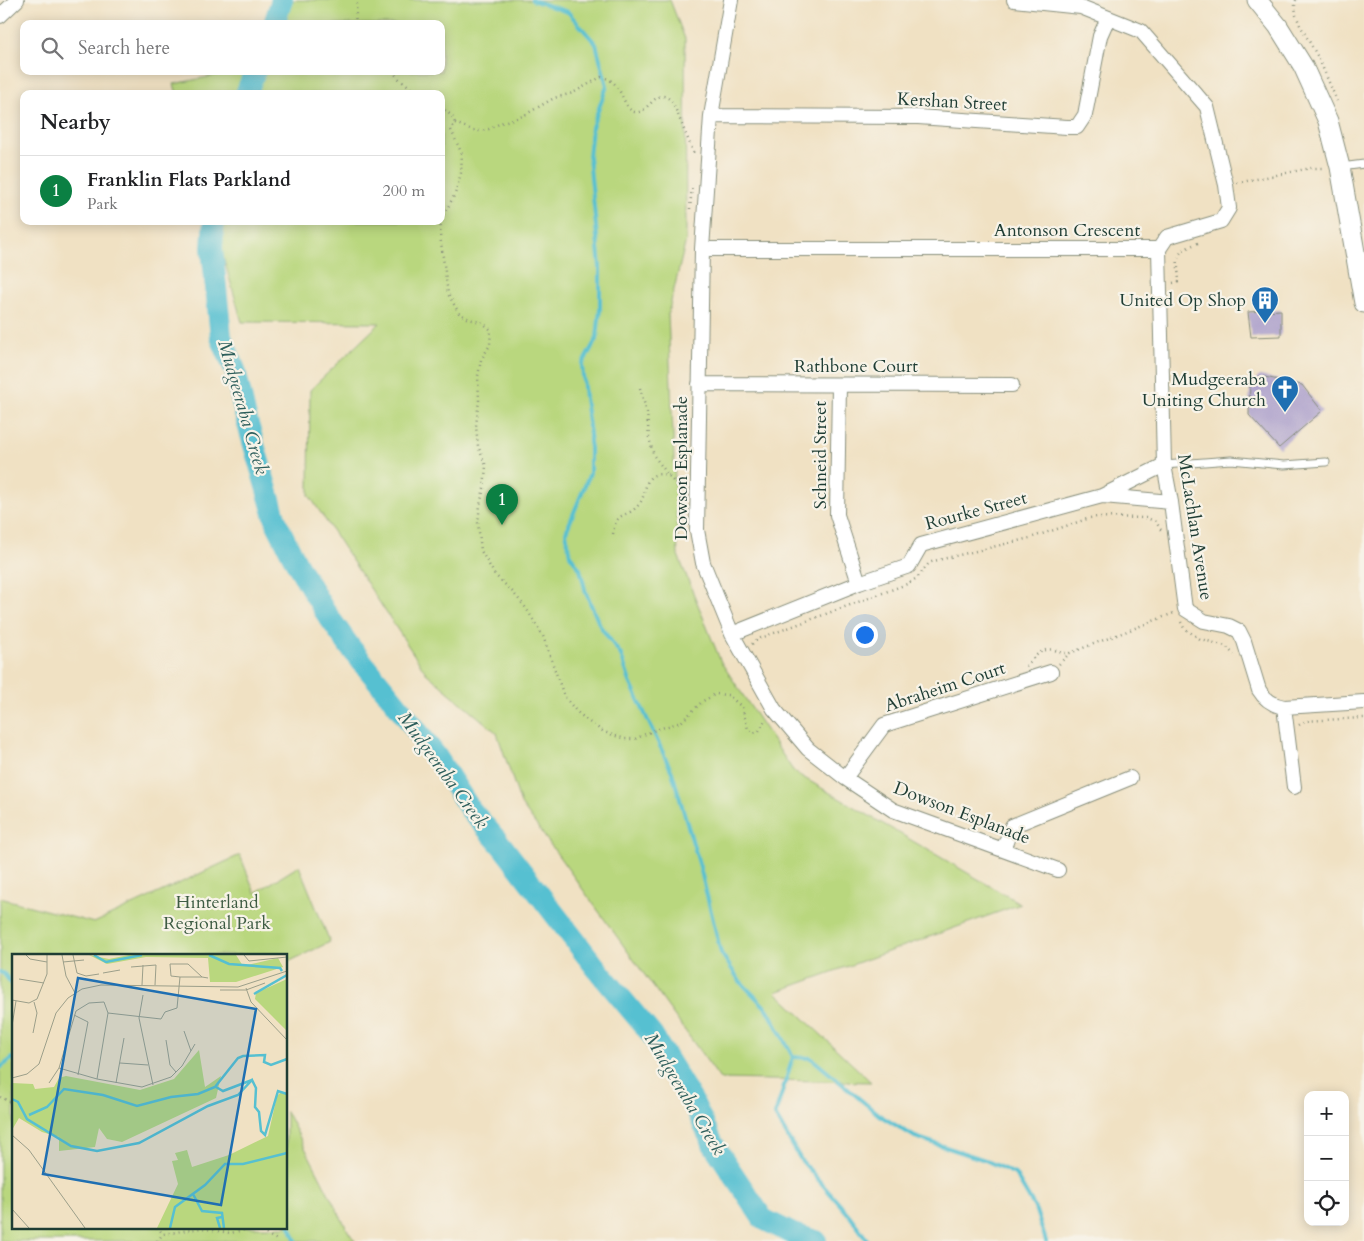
<!DOCTYPE html>
<html lang="en">
<head>
<meta charset="utf-8">
<style>
	:root { --surface:#fff; --page:#f6f6f6; --text:#202124; --muted:#757577; --line:#e0e0e0; --accent:#0b8043 }
	body { margin:0; font-family:Cardo,serif; background:var(--page); color:var(--text) }
	.controls { position:absolute; right:15px; bottom:15px; display:grid; overflow:hidden; border-radius:10px; box-shadow:0 2px 12px #0003 }
	.controls button { width:45px; height:45px; display:grid; place-items:center; padding:0; border:0; border-bottom:1px solid var(--line); background:var(--surface); color:var(--text); font:25px sans-serif }
	.you { position:absolute; left:864px; top:634px; width:18px; height:18px; margin:-12px; border:4px solid #fff; border-radius:50%; background:#1a73e8; box-shadow:0 0 0 8px #1a73e833 }
	.badge { display:grid; place-items:center; width:32px; height:32px; border-radius:50%; background:var(--accent); color:#fff; font-size:16px; font-weight:700 }
	.pin { position:absolute; translate:-50% -41px; filter:drop-shadow(0 1px 2px #0008) }
	.pin::after { content:''; position:absolute; top:26px; width:18px; height:15px; background:inherit; clip-path:polygon(0 0,100% 0,50% 100%) }
	.list { margin:0; padding:0; list-style:none }
	h2 { display:flex; justify-content:space-between; align-items:center; height:65px; margin:0; padding:0 20px; font-size:21px }
	h2 small { font-size:16px; font-weight:400; color:var(--muted) }
	.list li { display:grid; grid-template-columns:32px 1fr auto; gap:15px; align-items:center; box-sizing:border-box; height:70px; padding:0 20px; border-top:1px solid var(--line) }
	.list b { display:block; font-size:19px; white-space:nowrap }
	.list p { margin:0; font-size:16px; white-space:nowrap; color:var(--muted) }
	.list em { font-size:16px; font-style:normal; color:var(--muted) }
	.icon { flex:none; width:28px; height:28px; fill:none; stroke:currentColor; stroke-width:2; stroke-linecap:round; stroke-linejoin:round }
	.map { position:relative; flex:none; width:1364px; height:1241px; overflow:hidden }
	.search { position:absolute; background:var(--surface); box-shadow:0 2px 12px #0003; left:20px; top:20px; width:425px; height:55px; display:flex; align-items:center; gap:12px; box-sizing:border-box; padding:0 18px; border-radius:10px; color:var(--muted); font-size:19px }
	.panel { position:absolute; background:var(--surface); box-shadow:0 2px 12px #0003; left:20px; top:90px; width:425px; height:135px; border-radius:10px }
	.map>svg:first-child { display:block }
	.green { fill:#b9d77e; stroke:#6c8a59 }
	.lines { fill:none; stroke-linecap:round; stroke-linejoin:round }
	.stream { stroke:#56c0d1; stroke-width:4 }
	.river { stroke:#56c0d1; stroke-width:22 }
	.building { fill:#aa9eca }
	.service-casing { stroke:#888f7c; stroke-width:9 }
	.minor-casing { stroke:#888f7c; stroke-width:16 }
	.secondary-casing { stroke:#888f7c; stroke-width:21 }
	.path { stroke:#888f7c; stroke-width:2.5; stroke-dasharray:1 4; stroke-linecap:butt }
	.service { stroke:#fff; stroke-width:7 }
	.minor { stroke:#fff; stroke-width:14 }
	.secondary { stroke:#fff; stroke-width:19 }
	.labels { text-anchor:middle; dominant-baseline:central; stroke-width:4.5; stroke-linejoin:round; paint-order:stroke }
	.street-label { font-size:18px; fill:#1f3d34; stroke:#f7f3e8 }
	.poi-label { font-size:18px; fill:#1f3d34; stroke:#f7f3e8; text-anchor:end }
	.park-label { font-size:18px; fill:#3e5c43; stroke:#f7f3e8 }
	.water-label { font-size:19px; font-style:italic; fill:#2d5e5b; stroke:#f7f3e8 }
	.inset-river { fill:none; stroke:#56c0d1; stroke-width:2.5 }
	.inset-road { fill:none; stroke:#9c9f8a; stroke-width:1 }
	.view { fill:#1f6fb2; fill-opacity:0.15; stroke:#1f6fb2; stroke-width:2.5 }
	.inset-edge { fill:none; stroke:#1f3d34; stroke-width:2.5 }
</style>
</head>
<body>
<div class="map">
<svg width="1364" height="1241" viewBox="0 0 1364 1241">
	<rect width="100%" height="100%" fill="#f7f3e8"/>
	<filter id="ink" filterUnits="userSpaceOnUse"><feTurbulence type="fractalNoise" baseFrequency=".02" numOctaves="2"/><feDisplacementMap in="SourceGraphic" scale="10" xChannelSelector="R" yChannelSelector="G"/><feConvolveMatrix kernelMatrix="1 2 1 2 8 2 1 2 1" color-interpolation-filters="sRGB"/></filter>
	<filter id="wash" filterUnits="userSpaceOnUse"><feTurbulence type="fractalNoise" baseFrequency=".0096" numOctaves="4" result="noise"/><feDisplacementMap in="SourceGraphic" scale="20" xChannelSelector="R" yChannelSelector="G"/><feGaussianBlur stdDeviation="1.12" result="paint"/><feColorMatrix in="noise" values="0 0 0 0 0 0 0 0 0 0 0 0 0 0 0 0 0 1.4 0 .05"/><feComposite in="paint" operator="in"/></filter>
	<g filter="url(#wash)">
		<rect width="100%" height="100%" fill="#f0e1c3"/>
		<path class="green" d="M 275,0 L 670,0 L 685,39 L 686,240 L 668,314 L 678,555 L 721,662 L 794,772 L 1021,904 L 776,992 L 871,1082 L 720,1079 L 521,804 L 497,733 L 426,673 L 309,495 L 310,390 L 380,323 L 242,322 L 213,221 L 441,221 L 441,94 L 177,94 L 174,84 L 237,71 L 441,71 L 441,24 L 273,24 Z
			M 240,855 L 255,893 L 299,866 L 330,942 L 286,963 L 286,955 L 14,955 L 14,1227 L 286,1227 L 286,1111 L 348,1231 L 355,1241 L 0,1241 L 0,898 L 94,923 Z"/>
		<g class="lines">
			<path class="stream" d="M 532,0 L 568,12 L 596,44 L 607,86 L 592,127 L 589,157 L 600,267 L 600,309 L 597,338 L 582,365 L 585,398 L 590,434 L 590,473 L 566,532 L 570,555 L 580,569 L 586,593 L 600,626 L 621,655 L 630,682 L 672,772 L 700,867 L 721,953 L 739,980 L 768,1010 L 793,1057 L 775,1115 L 801,1160 L 849,1215 L 868,1241
				M 0,972 L 4,974 L 14,987
				M 793,1057 L 811,1058 L 879,1115 L 915,1137 L 985,1160 L 1015,1174 L 1035,1208 L 1046,1241
				M 0,1068 L 14,1057
				M 286,1217 L 296,1241"/>
			<path class="river" d="M 274,24 L 282,0
				M 246,94 L 255,71
				M 214,221 L 212,248 L 221,337 L 235,370 L 245,414 L 277,524 L 297,564 L 324,610 L 350,647 L 395,702 L 436,756 L 470,809 L 502,846 L 597,969 L 652,1035 L 693,1102 L 713,1144 L 763,1219 L 793,1234 L 816,1241"/>
		</g>
		<g id="blocks">
			<path class="building" d="M 1281,310 L 1281,336 L 1251,337 L 1248,312 Z
				M 1260,376 L 1302,385 L 1322,411 L 1279,448 L 1249,415 L 1250,384 Z"/>
		</g>
	</g>
	<g filter="url(#ink)">
		<use href="#blocks" fill-opacity="0" stroke="#888f7c" stroke-width="1"/>
		<g class="lines">
			<g class="service-casing">
				<path id="service" d="M 1341,167 L 1364,164
					M 1164,465 L 1231,460 L 1284,465 L 1326,462"/>
			</g>
			<g class="minor-casing">
				<path id="minor" d="M 731,0 L 711,116 L 702,249 L 697,530 L 703,563 L 732,634 L 774,709 L 808,749 L 845,778 L 893,810 L 1058,870
					M 1014,0 L 1081,7 L 1141,31 L 1207,107 L 1226,185 L 1229,208 L 1221,221 L 1167,237 L 1159,249
					M 0,16 L 17,0
					M 711,116 L 918,117 L 1067,127 L 1077,127 L 1085,115 L 1100,36 L 1108,18
					M 702,249 L 1159,249
					M 1159,249 L 1164,465 L 1171,502 L 1185,609 L 1204,621 L 1229,626 L 1239,631 L 1244,641 L 1259,690 C 1265,700 1273,705 1284,707 L 1364,702
					M 699,384 L 1012,385
					M 839,385 L 837,515 L 859,583
					M 1103,496 L 1171,502
					M 732,634 L 859,583 L 909,566 L 921,545 L 1102,496 L 1164,465
					M 1284,707 L 1294,787
					M 845,778 L 884,725 L 1051,672
					M 1003,850 L 1012,826 L 1130,778"/>
			</g>
			<g class="secondary-casing">
				<path id="secondary" d="M 1257,0 L 1278,26 L 1303,66 L 1328,121 L 1340,167 L 1364,303"/>
			</g>
			<path class="path" d="M 1296,0 L 1295,5 L 1296,15 L 1300,25 L 1319,59 L 1337,101
				M 355,24 L 357,0
				M 392,71 L 401,81 L 422,94
				M 441,107 L 452,116 L 455,123 L 451,130 L 462,154 L 461,173 L 455,194 L 441,220
				M 455,123 L 475,131 L 481,131 L 489,129 L 503,122 L 523,116 L 554,98 L 573,93 L 601,77 C 624,80 621,109 635,112 C 649,115 657,82 673,103 L 695,156
				M 1237,183 L 1311,168 L 1325,168
				M 690,209 L 692,185
				M 441,221 L 440,235 L 448,294 L 459,313 L 469,319 L 483,323 L 491,330 L 490,345 L 481,360 L 478,376 L 479,400 L 476,426 L 478,446 L 486,466 L 484,488 L 480,505 L 478,522 L 481,551 L 495,575 L 511,590 L 526,608 L 543,636 L 564,696 L 576,711 L 589,722 L 604,732 L 625,739 L 635,739 L 652,731 L 681,722 L 703,701 L 716,694 L 728,695 L 742,707 L 748,729 L 754,733 L 759,731 L 765,720
				M 1173,283 L 1179,282 C 1178,258 1172,253 1198,243
				M 640,388 L 647,413 L 649,438 L 654,456 L 673,481 L 685,489
				M 613,534 C 616,508 628,520 640,503 C 645,496 645,483 650,478 C 654,473 663,474 669,475
				M 1181,622 L 1184,628 L 1200,639 L 1226,646 L 1234,655
				M 752,644 L 758,639 L 907,584 L 917,578 L 929,563 L 934,561 L 1030,538 L 1090,518 L 1097,517 L 1147,518 L 1156,522 L 1161,530
				M 1059,664 L 1070,653 L 1174,613
				M 1026,666 C 1034,658 1041,647 1054,650 C 1060,651 1063,654 1070,653
				M 1299,725 L 1305,721 L 1364,718
				M 0,1097 L 14,1104
				M 157,1227 L 163,1234
				M 157,1241 L 163,1234 L 201,1228 L 230,1233 L 254,1228 L 279,1241"/>
			<use href="#service" class="service"/>
			<use href="#minor" class="minor"/>
			<use href="#secondary" class="secondary"/>
		</g>
	</g>
	<defs>
		<g id="building-pin" transform="scale(1.4375)"><path d="M0 17L-7.5 6A9.5 9.5 0 1 1 7.5 6Z" fill="#1f6fb2" stroke="#f7f3e8"/><path d="M-4-6H4V6H1V3H-1V6H-4ZM-2.5-4.3h1.7v1.8h-1.7ZM.8-4.3h1.7v1.8H.8ZM-2.5-1h1.7V.8h-1.7ZM.8-1h1.7V.8H.8Z" fill="#fff"/></g>
		<g id="church-pin" transform="scale(1.4375)"><path d="M0 17L-7.5 6A9.5 9.5 0 1 1 7.5 6Z" fill="#1f6fb2" stroke="#f7f3e8"/><path d="M-1.2-6h2.4v3.5h3.3v2.4h-3.3V6h-2.4V-.1h-3.3v-2.4h3.3Z" fill="#fff"/></g>
	</defs>
	<g fill-rule="evenodd">
		<use href="#building-pin" x="1265" y="300"/>
		<use href="#church-pin" x="1285" y="389"/>
	</g>
	<g class="labels">
		<g class="street-label">
			<text transform="translate(952 102) rotate(3)">Kershan Street</text>
			<text x="1067" y="230">Antonson Crescent</text>
			<text x="856" y="366">Rathbone Court</text>
			<text transform="translate(820 455) rotate(-90)">Schneid Street</text>
			<text transform="translate(681 468) rotate(-90)">Dowson Esplanade</text>
			<text transform="translate(976 511) rotate(-15)">Rourke Street</text>
			<text transform="translate(1195 527) rotate(81)">McLachlan Avenue</text>
			<text transform="translate(945 687) rotate(-18)">Abraheim Court</text>
			<text transform="translate(962 813) rotate(21)">Dowson Esplanade</text>
		</g>
		<g class="poi-label">
			<text x="1246" y="300">United Op Shop</text>
			<text x="1266" y="379">Mudgeeraba<tspan x="1266" dy="21">Uniting Church</tspan></text>
		</g>
		<g class="park-label">
			<text x="217" y="902">Hinterland<tspan x="217" dy="21">Regional Park</tspan></text>
		</g>
		<g class="water-label">
			<text transform="translate(243 407) rotate(74)">Mudgeeraba Creek</text>
			<text transform="translate(443 770) rotate(54)">Mudgeeraba Creek</text>
			<text transform="translate(685 1094) rotate(59)">Mudgeeraba Creek</text>
		</g>
	</g>
	<g transform="translate(12 954)">
		<rect width="275" height="275" fill="#f0e1c3"/>
		<path d="M 77,1 L 97,5 L 117,1 L 224,1 L 231,12 L 266,4 L 271,13 L 224,28 L 198,28 L 196,4 L 134,3 L 95,10 ZM 275,25 L 275,77 L 243,45 L 244,39 ZM 187,96 L 193,133 L 209,122 L 204,144 L 110,188 L 95,185 L 87,174 L 83,193 L 47,197 L 47,183 L 30,178 L 7,164 L 0,176 L 0,129 L 21,130 L 23,135 L 42,133 L 47,124 L 54,122 L 128,136 L 162,125 ZM 269,138 L 275,141 L 275,274 L 145,274 L 166,230 L 160,207 L 166,206 L 163,199 L 175,196 L 180,213 L 217,201 L 256,182 L 265,142 Z" fill="#b9d77e"/>
		<path class="inset-river" d="M 82,1 L 94,8 L 130,1M 197,1 L 217,10 L 268,14 L 270,17M 242,40 L 275,21M 204,133 L 211,137 L 240,126M 0,145 L 6,148 L 15,165 L 59,192 L 85,197 L 127,189 L 196,152 L 226,141 L 240,126 L 244,134 L 243,153 L 247,158 L 249,177 L 253,181 L 266,137 L 275,140M 17,161 L 35,153 L 52,135 L 91,141 L 125,152 L 159,143 L 186,140 L 203,133 L 226,104 L 231,102 L 253,101 L 252,108 L 259,111 L 275,105M 181,240 L 190,257 L 210,259 L 212,274M 158,274 L 163,253 L 193,231 L 213,210 L 231,210 L 275,199M 208,274 L 205,264 L 210,263"/>
		<path class="inset-road" d="M 14,1 L 18,5 L 35,8M 50,1 L 54,22 L 63,39M 61,1 L 65,19 L 74,22 L 87,20M 232,1 L 237,7 L 275,3M 51,8 L 72,6M 119,13 L 144,11 L 143,31M 91,19 L 108,16M 190,23 L 176,10 L 158,10 L 159,22 L 168,23 L 190,23 L 196,24M 7,25 L 32,29M 130,31 L 131,11M 234,34 L 239,48 L 275,86M 208,36 L 234,36 L 253,29M 131,41 L 127,64 L 141,131M 0,46 L 17,49 L 25,45 L 35,20 L 35,1M 96,59 L 149,65 L 153,58 L 165,54 L 168,23M 62,61 L 76,68 L 66,121M 0,72 L 4,47M 172,77 L 179,97M 21,79 L 25,59 L 22,48M 154,86 L 158,111 L 164,118M 108,109 L 136,111M 47,114 L 85,125 L 130,133 L 159,123 L 170,112 L 183,90M 0,124 L 15,120 L 27,110 L 44,59 L 56,44 L 70,35 L 89,31 L 226,33 L 275,17M 37,129 L 47,114 L 64,57 L 77,49 L 92,48 L 96,59 L 85,125M 104,129 L 112,84M 0,181 L 17,196 L 73,274M 0,255 L 17,274"/>
		<path class="view" d="M 66,24 L 244,55 L 209,251 L 31,220 Z"/>
		<rect width="275" height="275" class="inset-edge"/>
	</g>
</svg>
<div class="controls">
<button>+</button>
<button>−</button>
<button><svg class="icon" aria-label="locate" viewBox="0 0 24 24"><circle cx="12" cy="12" r="6"/><path d="M12 2v4M12 18v4M2 12h4M18 12h4"/></svg></button>
</div>
<div class="you"></div>
<div class="pin badge" style="left:502px;top:525px">1</div>
<div class="search"><svg class="icon" aria-label="search" viewBox="0 0 24 24"><circle cx="10" cy="10" r="6"/><path d="M15 15l6 6"/></svg>Search here</div>
<section class="panel">
<h2>Nearby<small></small></h2>
<ul class="list">
<li><span class="badge">1</span><div><b>Franklin Flats Parkland</b><p>Park</p></div><em>200 m</em></li>
</ul>
</section>
</div>
</body>
</html>
